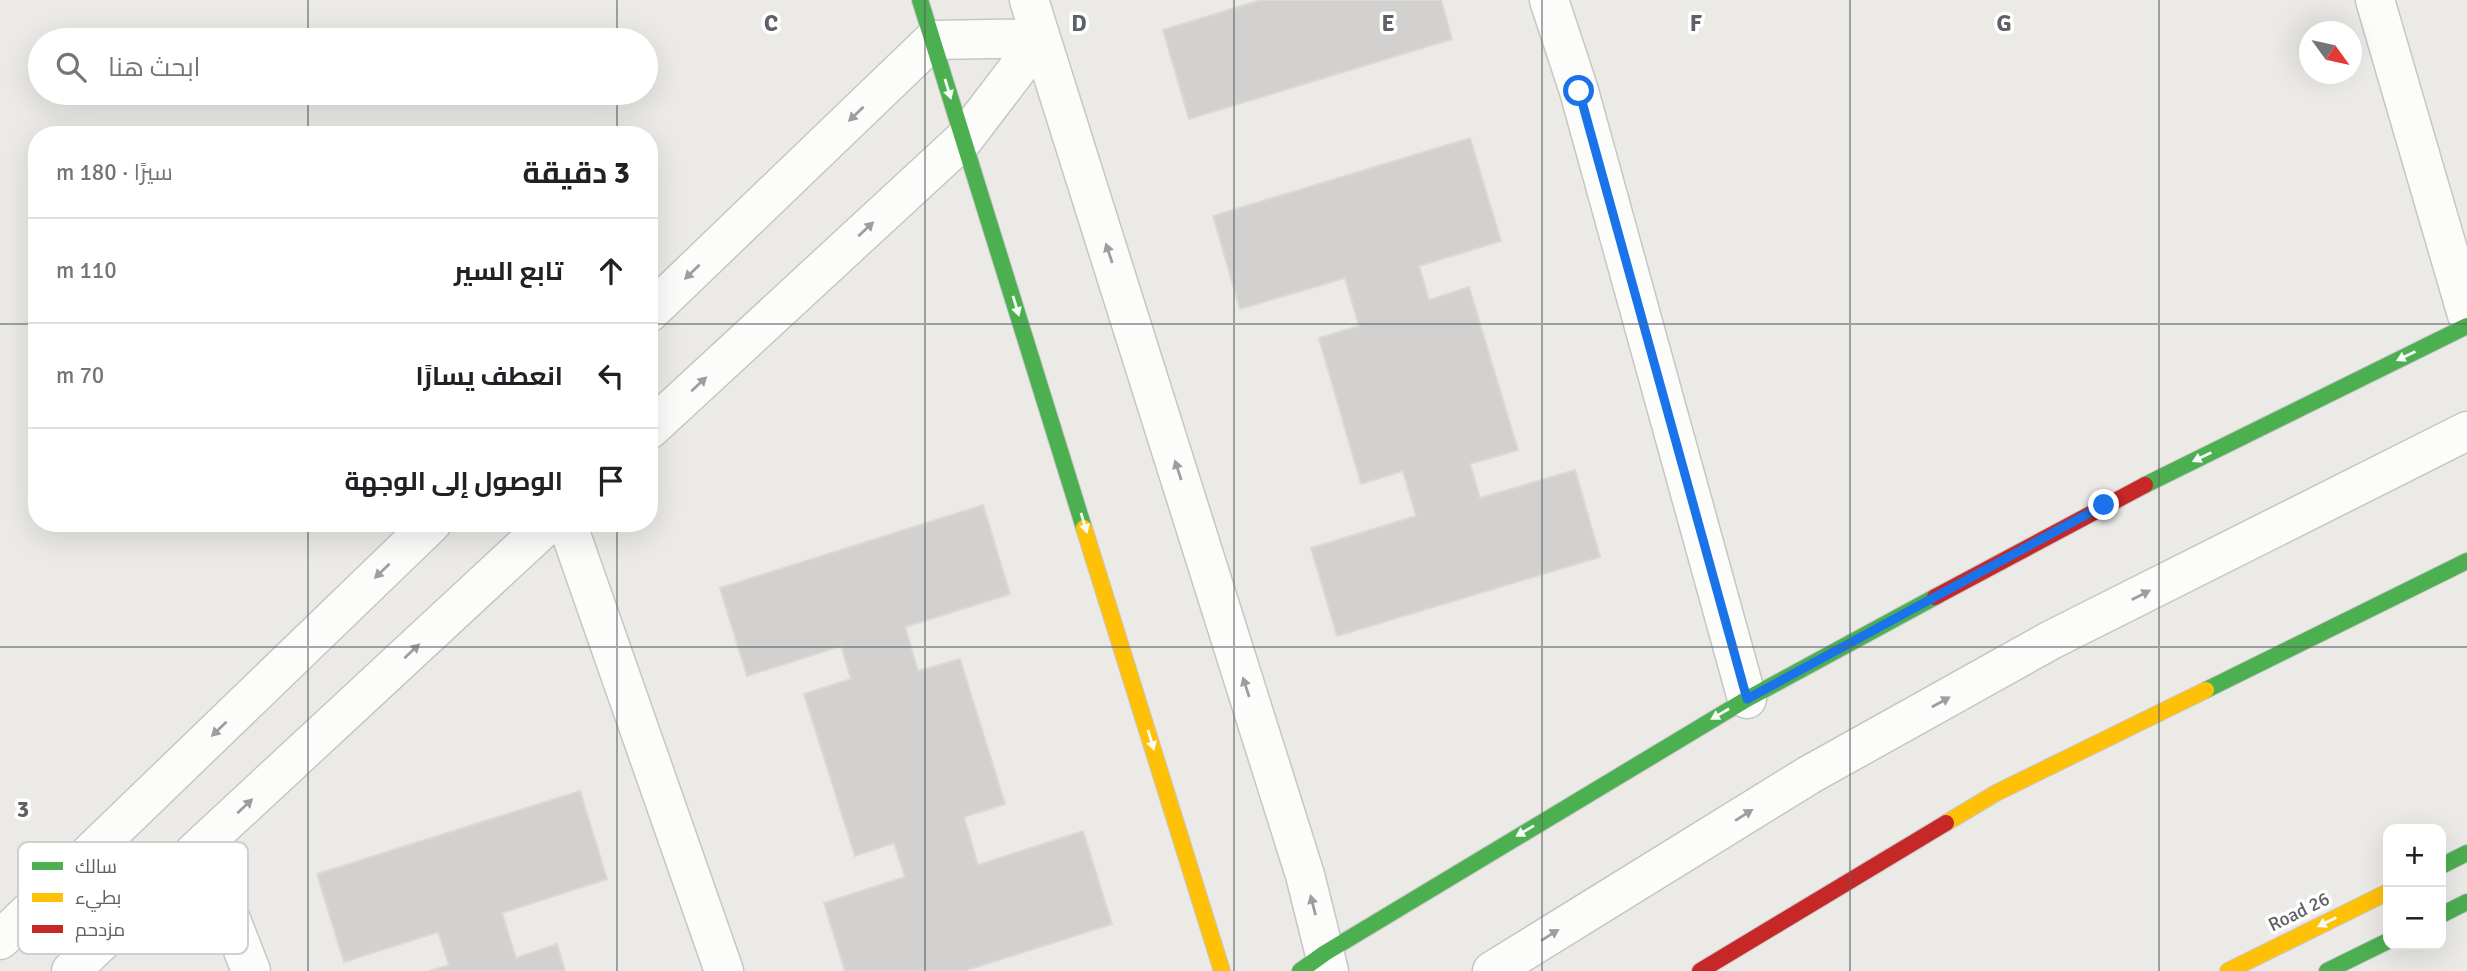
<!DOCTYPE html>
<html lang="ar">
<head>
<meta charset="utf-8">
<style>
	:root { --surface:#fff; --page:#f2f2f2; --text:#202124; --muted:#757577; --line:#e0e0e0 }
	body { margin:0; font-family:Signika,Cairo,sans-serif; background:var(--page); color:var(--text); direction:rtl }
	.controls { position:absolute; right:21px; bottom:21px; display:grid; overflow:hidden; border-radius:14px; box-shadow:0 7px 28px #0002 }
	.controls button { width:63px; height:63px; display:grid; place-items:center; padding:0; border:0; border-bottom:2px solid var(--line); background:var(--surface); color:var(--text); font:35px sans-serif }
	.compass { position:absolute; left:2299px; top:21px; width:63px; height:63px; border-radius:50%; background:var(--surface); box-shadow:0 7px 28px #0002; rotate:123deg }
	.stop { position:absolute; width:21px; height:21px; margin:-16px; border:5px solid #1a73e8; border-radius:50%; background:#fff }
	.stop.end { background:#1a73e8; border-color:#fff; box-shadow:0 2px 7px #0008 }
	.list { margin:0; padding:0; list-style:none }
	h2 { display:flex; justify-content:space-between; align-items:center; height:91px; margin:0; padding:0 28px; font-size:30px }
	h2 small { font-size:23px; font-weight:400; color:var(--muted) }
	.list li { display:grid; grid-template-columns:46px 1fr auto; gap:21px; align-items:center; box-sizing:border-box; height:105px; padding:0 28px; border-top:2px solid var(--line) }
	.list b { display:block; font-size:26px; white-space:nowrap }
	.list em { font-size:23px; font-style:normal; color:var(--muted) }
	.icon { flex:none; width:38px; height:38px; fill:none; stroke:currentColor; stroke-width:2; stroke-linecap:round; stroke-linejoin:round }
	.map { position:relative; flex:none; width:2467px; height:971px; overflow:hidden; direction:ltr }
	.search { position:absolute; background:var(--surface); box-shadow:0 7px 28px #0002; left:28px; top:28px; width:630px; height:77px; display:flex; align-items:center; gap:18px; box-sizing:border-box; padding:0 24px; border-radius:38px; color:var(--muted); font-size:26px }
	.panel { position:absolute; background:var(--surface); box-shadow:0 7px 28px #0002; left:28px; top:126px; width:630px; height:406px; border-radius:28px; direction:rtl }
	.map>svg:first-child { display:block }
	.building { fill:#d2d1d0; stroke:#dad9d6; stroke-width:2 }
	.lines { fill:none; stroke-linecap:round; stroke-linejoin:round }
	.street-casing { stroke:#c6c6c6; stroke-width:41 }
	.fast-casing { stroke:#c8c8c8; stroke-width:18 }
	.slow-casing { stroke:#c8c8c8; stroke-width:18 }
	.jam-casing { stroke:#c8c8c8; stroke-width:18 }
	.street { stroke:#fcfcfb; stroke-width:38 }
	.fast { stroke:#4caf50; stroke-width:16 }
	.slow { stroke:#ffc107; stroke-width:16 }
	.jam { stroke:#c62828; stroke-width:16 }
	.oneway { fill:#f6fbf6 }
	.oneway2 { fill:#9d9ea0 }
	.route { stroke:#1a73e8; stroke-width:9 }
	.grid { fill:none; stroke:#5d6064; stroke-width:2; stroke-opacity:0.55 }
	.labels { text-anchor:middle; dominant-baseline:central; stroke-width:7; stroke-linejoin:round; paint-order:stroke }
	.street-label { font-size:19px; fill:#5d6064; stroke:#fff }
	.key { fill:#fff; stroke:#cecfd0; stroke-width:2 }
	.key-label { font-size:19px; fill:#5d6064 }
	.grid-label { font-size:23px; text-anchor:middle; font-weight:bold; fill:#5d6064; stroke:#fff; stroke-width:7; stroke-linejoin:round; paint-order:stroke }
</style>
</head>
<body>
<div class="map">
<svg width="2467" height="971" viewBox="0 0 2467 971">
	<rect width="100%" height="100%" fill="#ebeae7"/>
	<path class="building" d="M 1261,0 L 1441,0 L 1452,39 L 1189,119 L 1163,30 Z
		M 1470,138 L 1501,241 L 1419,266 L 1429,300 L 1469,287 L 1518,450 L 1470,464 L 1480,498 L 1575,470 L 1600,557 L 1337,636 L 1311,548 L 1416,516 L 1403,471 L 1361,484 L 1319,338 L 1359,326 L 1345,278 L 1240,309 L 1213,216 Z
		M 983,505 L 1010,594 L 905,627 L 918,671 L 960,659 L 1005,804 L 964,817 L 978,865 L 1083,831 L 1112,924 L 964,971 L 845,971 L 824,903 L 905,877 L 894,843 L 855,856 L 804,694 L 851,679 L 841,646 L 747,676 L 720,588 Z
		M 580,791 L 607,879 L 502,913 L 516,958 L 557,944 L 565,971 L 430,971 L 449,965 L 438,932 L 344,962 L 317,874 Z"/>
	<g class="lines">
		<g class="street-casing">
			<path id="street" d="M 1029,0 L 1305,875 L 1329,971
				M 1549,0 L 1579,91 L 1747,699
				M 2375,0 L 2467,315
				M 649,313 L 933,40 L 1041,38
				M 649,430 L 964,139 L 1041,38
				M 567,523 L 724,971
				M 202,845 L 251,971
				M 0,940 L 432,523
				M 71,971 L 202,845 L 549,523
				M 1492,971 L 1809,775 L 2051,640 L 2467,431"/>
		</g>
		<g class="fast-casing">
			<path id="fast" d="M 920,0 L 1084,528
				M 2145,485 L 2467,326
				M 2206,690 L 2467,561
				M 2441,866 L 2467,853
				M 2441,915 L 2467,902
				M 1300,971 L 1325,953 L 1747,699 L 1935,597
				M 2327,971 L 2388,941"/>
		</g>
		<g class="slow-casing">
			<path id="slow" d="M 1084,528 L 1222,971
				M 1946,823 L 1996,793 L 2206,690
				M 2228,971 L 2388,892"/>
		</g>
		<g class="jam-casing">
			<path id="jam" d="M 1935,597 L 2145,485
				M 1700,971 L 1946,823"/>
		</g>
		<use href="#street" class="street"/>
		<use href="#fast" class="fast"/>
		<use href="#slow" class="slow"/>
		<use href="#jam" class="jam"/>
	</g>
	<defs><path id="oneway-solid" d="M-6-.8H1V-3.2L6.5 0L1 3.2V.8H-6Z" transform="scale(1.75)"/></defs>
	<g class="oneway">
		<use href="#oneway-solid" transform="translate(948 89) rotate(73)"/>
		<use href="#oneway-solid" transform="translate(1016 306) rotate(73)"/>
		<use href="#oneway-solid" transform="translate(2406 356) rotate(154)"/>
		<use href="#oneway-solid" transform="translate(2202 457) rotate(154)"/>
		<use href="#oneway-solid" transform="translate(1084 523) rotate(73)"/>
		<use href="#oneway-solid" transform="translate(1720 714) rotate(150)"/>
		<use href="#oneway-solid" transform="translate(1151 740) rotate(73)"/>
		<use href="#oneway-solid" transform="translate(1525 831) rotate(149)"/>
		<use href="#oneway-solid" transform="translate(2327 922) rotate(154)"/>
	</g>
	<g class="oneway2">
		<use href="#oneway-solid" transform="translate(856 114) rotate(136)"/>
		<use href="#oneway-solid" transform="translate(866 229) rotate(-43)"/>
		<use href="#oneway-solid" transform="translate(1109 253) rotate(-108)"/>
		<use href="#oneway-solid" transform="translate(692 272) rotate(136)"/>
		<use href="#oneway-solid" transform="translate(699 384) rotate(-43)"/>
		<use href="#oneway-solid" transform="translate(1178 470) rotate(-108)"/>
		<use href="#oneway-solid" transform="translate(382 571) rotate(136)"/>
		<use href="#oneway-solid" transform="translate(2141 595) rotate(-27)"/>
		<use href="#oneway-solid" transform="translate(412 651) rotate(-43)"/>
		<use href="#oneway-solid" transform="translate(1246 687) rotate(-108)"/>
		<use href="#oneway-solid" transform="translate(1941 702) rotate(-29)"/>
		<use href="#oneway-solid" transform="translate(219 729) rotate(136)"/>
		<use href="#oneway-solid" transform="translate(245 806) rotate(-43)"/>
		<use href="#oneway-solid" transform="translate(1744 815) rotate(-32)"/>
		<use href="#oneway-solid" transform="translate(1313 905) rotate(-104)"/>
		<use href="#oneway-solid" transform="translate(1550 935) rotate(-32)"/>
	</g>
	<g class="lines">
		<path class="route" d="M 1579,91 L 1747,699 L 2104,505"/>
	</g>
	<path class="grid" d="M 308,0 L 308,40M 617,0 L 617,40M 925,0 L 925,971M 1234,0 L 1234,971M 1542,0 L 1542,971M 1850,0 L 1850,971M 2159,0 L 2159,971M 308,93 L 308,135M 617,93 L 617,135M 0,324 L 37,324M 649,324 L 2467,324M 308,523 L 308,971M 617,523 L 617,971M 0,647 L 2467,647"/>
	<g class="labels">
		<g class="street-label">
			<text transform="translate(2299 912) rotate(-26)">Road 26</text>
		</g>
	</g>
	<rect x="18" y="842" width="230" height="112" rx="10" class="key"/>
	<rect x="32" y="862" width="31" height="8" fill="#4caf50"/>
	<rect x="32" y="893" width="31" height="9" fill="#ffc107"/>
	<rect x="32" y="925" width="31" height="8" fill="#c62828"/>
	<g class="key-label">
		<text x="75" y="873">سالك</text>
		<text x="75" y="904">بطيء</text>
		<text x="75" y="936">مزدحم</text>
	</g>
	<g class="grid-label">
		<text x="771" y="31">C</text>
		<text x="1079" y="31">D</text>
		<text x="1388" y="31">E</text>
		<text x="1696" y="31">F</text>
		<text x="2004" y="31">G</text>
		<text x="23" y="817">3</text>
	</g>
</svg>
<div class="controls">
<button>+</button>
<button>−</button>
</div>
<svg class="compass" viewBox="-18 -18 36 36"><path d="M0-13l5 13h-10z" fill="#e53935"/><path d="M0 13l5-13h-10z" fill="#757577"/></svg>
<div class="stop" style="left:1579px;top:91px"></div>
<div class="stop end" style="left:2104px;top:505px"></div>
<div class="search"><svg class="icon" aria-label="search" viewBox="0 0 24 24"><circle cx="10" cy="10" r="6"/><path d="M15 15l6 6"/></svg>ابحث هنا</div>
<section class="panel">
<h2>3 دقيقة<small>سيرًا · 180 m</small></h2>
<ul class="list">
<li><svg class="icon" aria-label="ahead" viewBox="0 0 24 24"><path d="M12 20V5M6 11l6-6 6 6"/></svg><div><b>تابع السير</b></div><em>110 m</em></li>
<li><svg class="icon" aria-label="left" viewBox="0 0 24 24"><path d="M17 20v-9H6M10 6l-5 5 5 5"/></svg><div><b>انعطف يسارًا</b></div><em>70 m</em></li>
<li><svg class="icon" aria-label="arrive" viewBox="0 0 24 24"><path d="M6 21V4h12l-3 4 3 4H6"/></svg><div><b>الوصول إلى الوجهة</b></div></li>
</ul>
</section>
</div>
</body>
</html>
